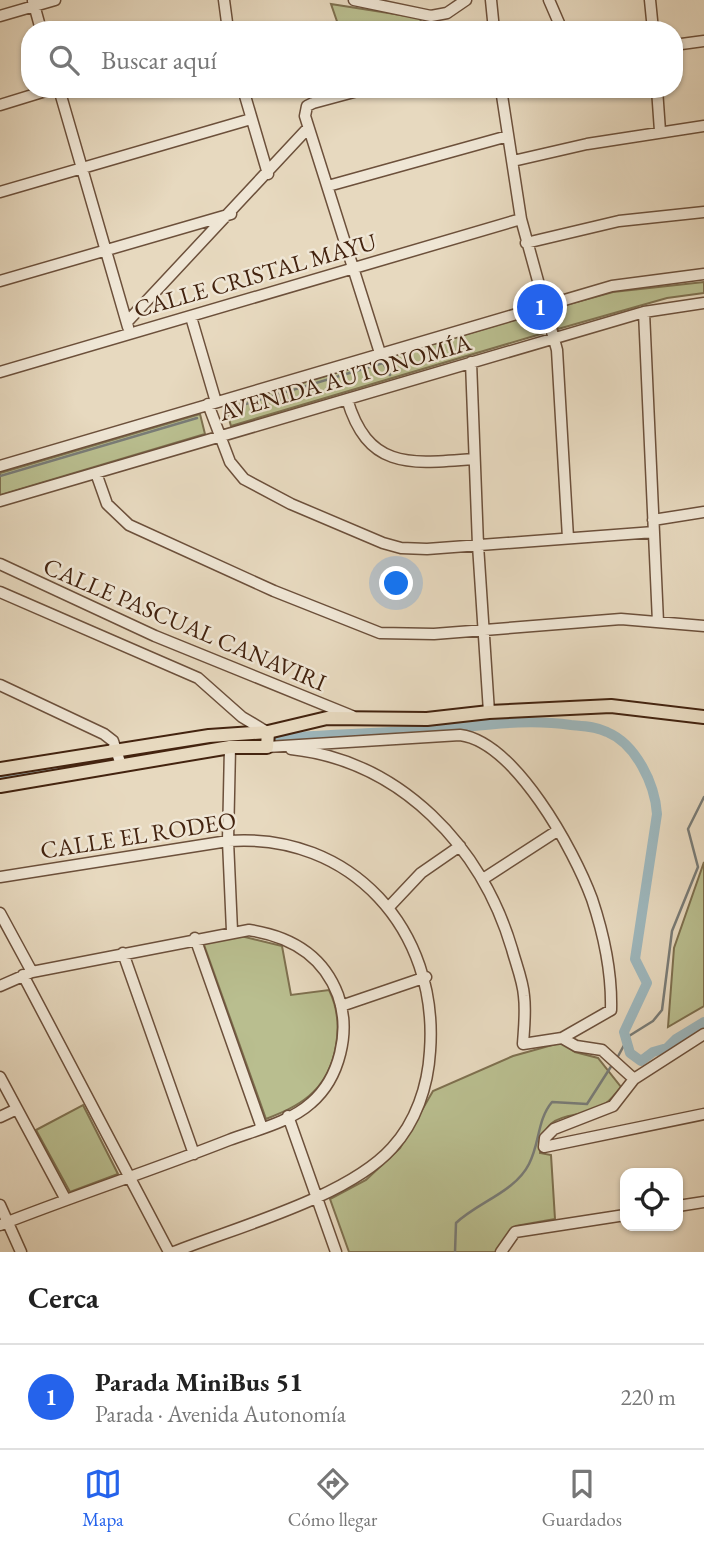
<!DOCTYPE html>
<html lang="es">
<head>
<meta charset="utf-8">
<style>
	:root { --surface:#fff; --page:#f2f2f2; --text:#222; --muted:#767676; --line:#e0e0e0; --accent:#2563eb }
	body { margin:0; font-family:"EB Garamond",serif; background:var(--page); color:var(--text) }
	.controls { position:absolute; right:21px; bottom:21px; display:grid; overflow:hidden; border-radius:14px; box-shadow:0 2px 5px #0004 }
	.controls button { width:63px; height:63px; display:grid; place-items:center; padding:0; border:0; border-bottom:2px solid var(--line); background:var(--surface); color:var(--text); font:35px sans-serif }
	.you { position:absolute; left:397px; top:584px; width:24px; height:24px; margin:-18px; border:5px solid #fff; border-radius:50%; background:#1a73e8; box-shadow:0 0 0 10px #1a73e833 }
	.badge { display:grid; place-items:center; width:46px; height:46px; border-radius:50%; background:var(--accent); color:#fff; font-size:23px; font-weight:700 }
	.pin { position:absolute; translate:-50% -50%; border:4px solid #fff; box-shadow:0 2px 7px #0006 }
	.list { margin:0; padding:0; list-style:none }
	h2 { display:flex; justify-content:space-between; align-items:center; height:91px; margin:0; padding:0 28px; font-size:30px }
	h2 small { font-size:23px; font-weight:400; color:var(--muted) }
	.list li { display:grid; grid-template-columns:46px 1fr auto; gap:21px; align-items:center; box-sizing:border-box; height:105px; padding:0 28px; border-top:2px solid var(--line) }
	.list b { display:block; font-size:26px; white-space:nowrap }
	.list p { margin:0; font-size:23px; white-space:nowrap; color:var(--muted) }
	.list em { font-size:23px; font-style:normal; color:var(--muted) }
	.icon { flex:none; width:38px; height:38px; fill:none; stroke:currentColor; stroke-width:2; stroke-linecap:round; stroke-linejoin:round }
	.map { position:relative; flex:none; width:704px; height:1252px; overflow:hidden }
	.search { position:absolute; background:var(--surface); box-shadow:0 2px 5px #0004; left:21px; right:21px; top:21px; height:77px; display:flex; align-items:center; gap:18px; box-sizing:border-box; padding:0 24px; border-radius:28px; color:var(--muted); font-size:26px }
	.sheet { height:196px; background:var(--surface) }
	nav { display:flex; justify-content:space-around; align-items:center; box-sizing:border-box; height:98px; border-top:2px solid var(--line); background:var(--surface); font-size:19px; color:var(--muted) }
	nav a { display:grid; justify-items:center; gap:4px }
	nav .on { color:var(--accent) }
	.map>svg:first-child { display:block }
	.green { fill:#b9be8f; stroke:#7e704f; stroke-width:2 }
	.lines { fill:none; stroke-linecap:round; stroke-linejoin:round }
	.stream { stroke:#797c77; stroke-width:2.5 }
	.canal { stroke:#9db7bd; stroke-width:10 }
	.minor-casing { stroke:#6c503b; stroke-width:13 }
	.major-casing { stroke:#43230f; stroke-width:16 }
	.minor { stroke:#efe6d5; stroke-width:10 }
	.major { stroke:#e7d9bf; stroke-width:12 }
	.labels { text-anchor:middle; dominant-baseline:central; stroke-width:5; stroke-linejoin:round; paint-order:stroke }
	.street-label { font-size:24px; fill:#43230f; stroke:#efe6d5 }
</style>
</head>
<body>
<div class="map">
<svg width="704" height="1252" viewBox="0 0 704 1252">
	<rect width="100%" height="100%" fill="#e7d9bf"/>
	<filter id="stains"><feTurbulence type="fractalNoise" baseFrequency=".00286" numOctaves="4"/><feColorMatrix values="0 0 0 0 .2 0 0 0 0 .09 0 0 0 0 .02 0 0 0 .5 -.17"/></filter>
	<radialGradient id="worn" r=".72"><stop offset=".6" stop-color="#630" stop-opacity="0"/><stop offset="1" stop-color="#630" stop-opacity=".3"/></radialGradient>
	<path class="green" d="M 331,4 L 420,18 L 423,30 L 340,30 Z
		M 704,282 L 704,293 L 667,298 L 558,329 L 551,309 L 613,292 Z
		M 538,313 L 544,333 L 231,426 L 225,406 Z
		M 200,414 L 205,434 L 0,495 L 0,473 Z
		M 704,862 L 704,1006 L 668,1027 L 674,948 Z
		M 241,936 L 282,946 L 291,995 L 329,990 C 345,1022 338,1072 309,1096 C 296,1107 281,1113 266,1119 L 203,942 Z
		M 563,1042 L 575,1052 L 598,1058 L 621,1087 C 612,1098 605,1107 591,1111 C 563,1119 543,1114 540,1153 L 551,1155 L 555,1219 L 516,1226 L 496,1252 L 349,1252 L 330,1199 L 366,1180 L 400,1148 L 433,1091 L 513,1056 Z
		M 83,1105 L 118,1174 L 70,1192 L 36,1130 Z"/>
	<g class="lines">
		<path class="stream" d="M 229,409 L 383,363 L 390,375
			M 0,476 L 197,418
			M 616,1060 L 629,1036 L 653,1021 L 662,1010 L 672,931 L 698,867 L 688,829 L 704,797
			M 455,1252 L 456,1223 C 478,1202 515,1192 529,1164 C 540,1143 537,1120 552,1102 L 587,1104 L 612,1065"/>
		<path class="canal" d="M 148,752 C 236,739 324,735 412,731 C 467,729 516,717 571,725 C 583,726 596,726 607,732 C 636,744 655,784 657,814 L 635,959 L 647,983 L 624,1032 L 630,1053 L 641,1061 L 653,1052 L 667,1048 L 676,1039 L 704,1022
			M 0,777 L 126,755"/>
		<g class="minor-casing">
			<path id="minor" d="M 224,0 L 228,30
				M 354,0 L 431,16 L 447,13 L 466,0
				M 491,0 L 494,30
				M 549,0 L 562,30
				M 650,0 L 653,30
				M 33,1 L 41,30
				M 0,16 L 55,0
				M 674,45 L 704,41
				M 59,89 L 128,327
				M 243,89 L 268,174
				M 365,89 L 313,103 L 307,106 L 305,116 L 380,353
				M 501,89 L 521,219 L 557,350 L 568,538
				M 657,89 L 660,131
				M 0,105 L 52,89
				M 513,161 L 587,144 L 704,126
				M 328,186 L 508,136
				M 0,192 L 251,119
				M 526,243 L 619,221 L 704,212
				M 0,281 L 231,214
				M 644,312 L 658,622
				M 191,317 L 216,402
				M 127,322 L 308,128
				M 471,362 L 478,545 L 489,712
				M 0,372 L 521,219
				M 347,399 C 368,470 410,464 474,459
				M 208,404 L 230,462 L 244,479 L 291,504 L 383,543 L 401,548 L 427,549 L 654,532
				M 0,466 L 612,286 L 704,274
				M 96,473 L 107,504 L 129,525 L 274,591 L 380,633 L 434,634 L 621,619 L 704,626
				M 0,501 L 644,312 L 704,303
				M 653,520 L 704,512
				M 0,564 L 155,636 L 352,716
				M 0,592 L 198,678 L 242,717 L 267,732
				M 0,685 L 104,734 L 113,741 L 121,765
				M 230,747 L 228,841 L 232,931
				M 267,747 L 460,735 C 515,742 574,850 592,899 C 604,935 612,972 611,1010 L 562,1038
				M 291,749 C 401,761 482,847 512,949 C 516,964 523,981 524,996 C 526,1012 524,1028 523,1044 L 562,1038 L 576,1046 L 602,1050 L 634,1079
				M 0,877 L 228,841 C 351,832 439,930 430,1051 C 428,1086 416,1122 392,1148 C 348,1197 237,1227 174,1252
				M 483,879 L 557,831
				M 388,908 L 421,873 L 460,846
				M 0,913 L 32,972
				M 195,938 L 262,1128
				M 123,953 L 194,1154
				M 23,975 L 169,1252
				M 0,986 L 32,972 L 249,930 C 289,936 323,955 338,995 C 351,1031 340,1078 311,1103 C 290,1122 256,1130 229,1140 C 153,1170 76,1195 0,1225
				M 341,1006 L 426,977
				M 704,1034 L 634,1079 L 613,1106 L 554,1129 L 545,1138 L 544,1147 L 704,1114
				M 0,1077 L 66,1200
				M 288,1116 L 336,1252
				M 0,1117 L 17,1109
				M 0,1205 L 21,1252
				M 678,1206 L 704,1202
				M 501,1252 L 515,1232 L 625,1215"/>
		</g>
		<g class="major-casing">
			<path id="major" d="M 0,769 L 209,736 L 268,732 L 327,718 L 427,719 L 489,712 L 611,706 L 704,717
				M 0,786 L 230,747 L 267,747 L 268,732"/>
		</g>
		<use href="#minor" class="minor"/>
		<use href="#major" class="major"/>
	</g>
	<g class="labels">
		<g class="street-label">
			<text transform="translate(255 275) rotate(-16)">CALLE CRISTAL MAYU</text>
			<text transform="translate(345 377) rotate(-16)">AVENIDA AUTONOMÍA</text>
			<text transform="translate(185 624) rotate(23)">CALLE PASCUAL CANAVIRI</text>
			<text transform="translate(138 835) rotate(-9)">CALLE EL RODEO</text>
		</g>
	</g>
	<rect width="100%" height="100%" filter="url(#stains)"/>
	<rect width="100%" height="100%" fill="url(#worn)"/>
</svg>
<div class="controls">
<button><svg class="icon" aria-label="locate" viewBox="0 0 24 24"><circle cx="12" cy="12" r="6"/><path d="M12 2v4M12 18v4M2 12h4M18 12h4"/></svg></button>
</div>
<div class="you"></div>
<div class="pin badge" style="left:540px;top:307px">1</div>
<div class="search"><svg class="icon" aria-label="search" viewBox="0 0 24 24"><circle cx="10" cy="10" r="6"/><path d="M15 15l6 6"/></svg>Buscar aquí</div>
</div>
<section class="sheet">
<h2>Cerca<small></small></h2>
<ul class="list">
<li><span class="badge">1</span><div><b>Parada MiniBus 51</b><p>Parada · Avenida Autonomía</p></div><em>220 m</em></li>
</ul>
</section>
<nav>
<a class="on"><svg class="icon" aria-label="map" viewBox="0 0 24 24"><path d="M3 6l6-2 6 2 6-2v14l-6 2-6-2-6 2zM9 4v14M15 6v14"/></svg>Mapa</a>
<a><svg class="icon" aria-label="directions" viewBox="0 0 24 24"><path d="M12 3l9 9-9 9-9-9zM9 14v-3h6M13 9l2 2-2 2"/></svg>Cómo llegar</a>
<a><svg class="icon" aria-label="saved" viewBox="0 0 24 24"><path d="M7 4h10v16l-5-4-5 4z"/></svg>Guardados</a>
</nav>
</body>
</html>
